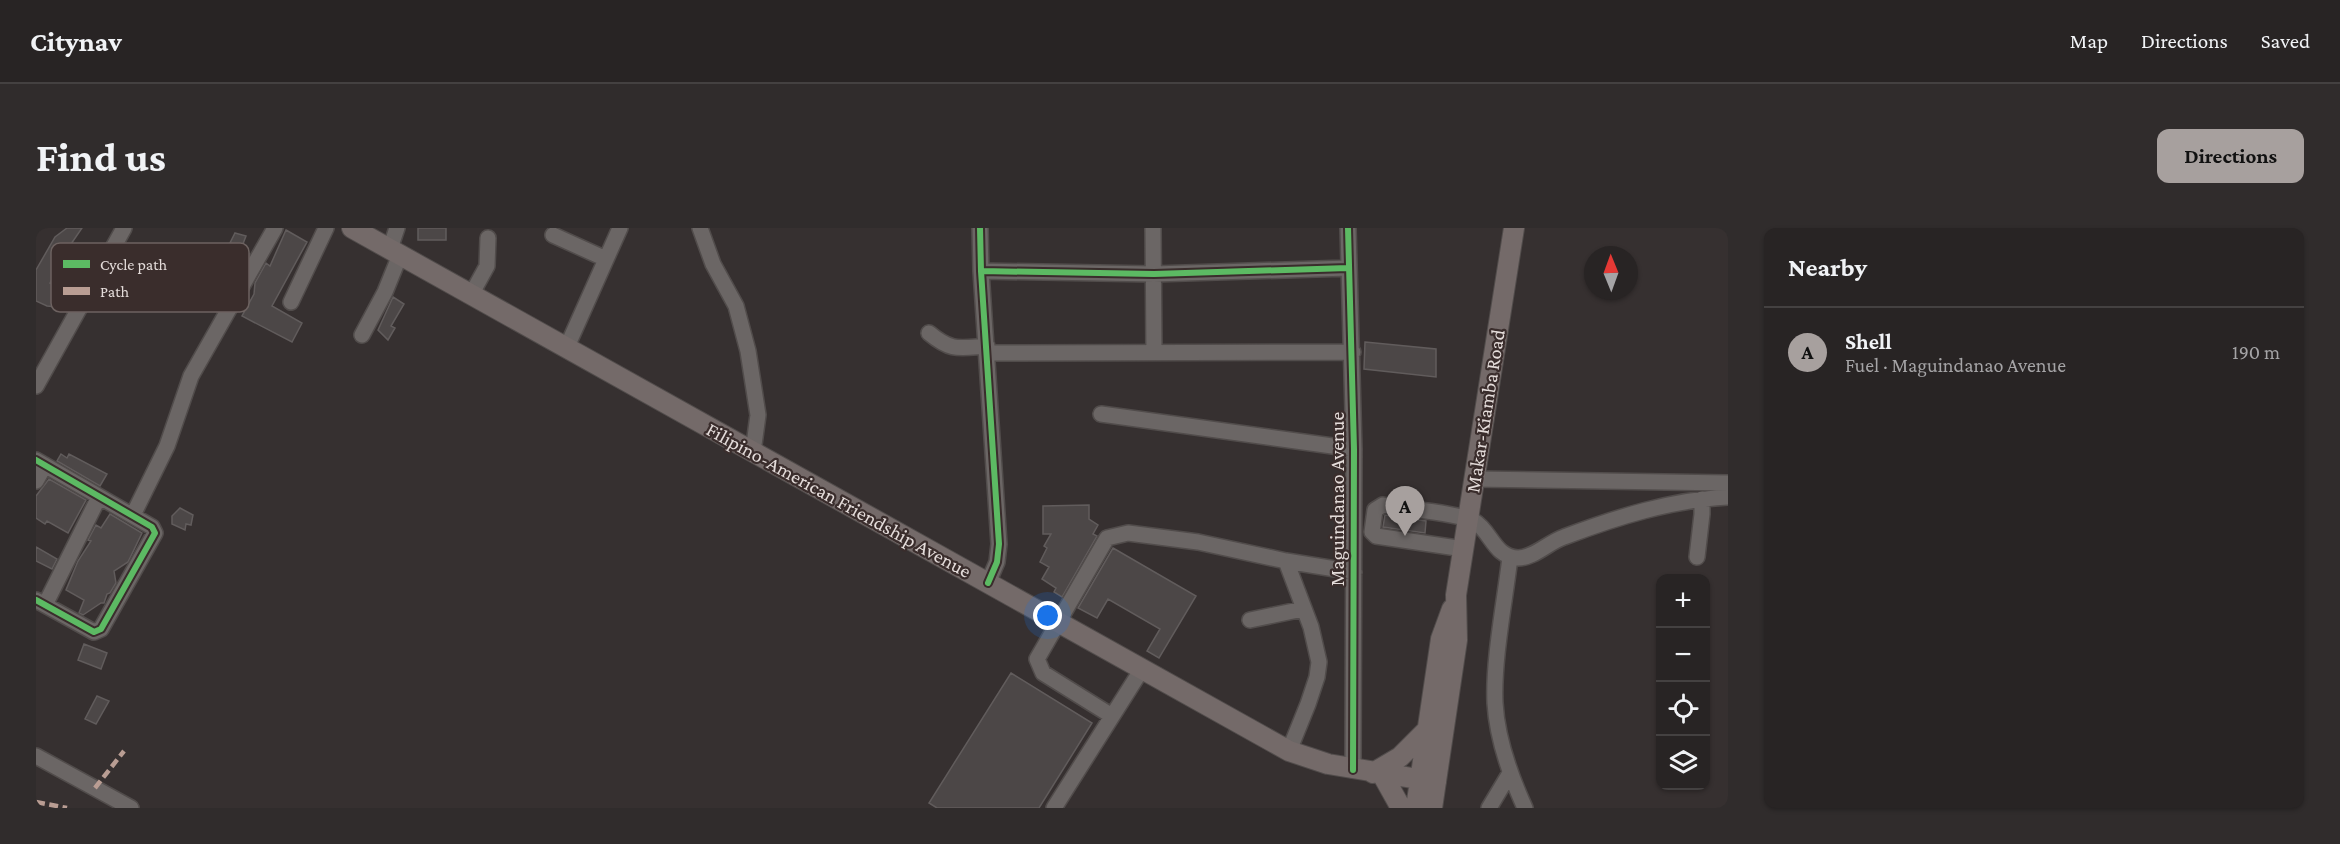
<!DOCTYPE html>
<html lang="en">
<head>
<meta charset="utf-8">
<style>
	:root { --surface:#282424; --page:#302c2c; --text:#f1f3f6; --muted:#a5a4a6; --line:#444141; --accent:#a7a09e }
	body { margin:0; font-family:"Crimson Pro",serif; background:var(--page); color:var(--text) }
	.controls { position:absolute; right:18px; bottom:18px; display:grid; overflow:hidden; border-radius:12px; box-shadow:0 2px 4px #0004 }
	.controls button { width:54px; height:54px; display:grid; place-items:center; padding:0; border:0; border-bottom:2px solid var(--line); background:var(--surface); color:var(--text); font:30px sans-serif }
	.compass { position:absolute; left:1548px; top:18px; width:54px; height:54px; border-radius:50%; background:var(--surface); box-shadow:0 2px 4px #0004; rotate:359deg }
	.you { position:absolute; left:1012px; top:388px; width:21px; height:21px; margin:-15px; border:4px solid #fff; border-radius:50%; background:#1a73e8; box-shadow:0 0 0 9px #1a73e833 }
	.badge { display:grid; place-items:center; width:39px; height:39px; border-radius:50%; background:var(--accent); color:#111; font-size:20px; font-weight:700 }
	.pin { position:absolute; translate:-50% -50px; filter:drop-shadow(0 2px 3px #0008) }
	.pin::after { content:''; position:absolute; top:32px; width:21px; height:18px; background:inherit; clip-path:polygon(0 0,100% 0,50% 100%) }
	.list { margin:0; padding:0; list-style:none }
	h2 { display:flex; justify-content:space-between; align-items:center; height:78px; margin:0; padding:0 24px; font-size:26px }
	h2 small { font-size:20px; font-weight:400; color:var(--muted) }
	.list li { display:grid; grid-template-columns:39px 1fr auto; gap:18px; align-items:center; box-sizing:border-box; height:90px; padding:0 24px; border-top:2px solid var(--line) }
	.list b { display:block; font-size:22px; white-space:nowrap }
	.list p { margin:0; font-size:20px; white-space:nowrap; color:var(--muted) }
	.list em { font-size:20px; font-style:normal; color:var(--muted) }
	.icon { flex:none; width:33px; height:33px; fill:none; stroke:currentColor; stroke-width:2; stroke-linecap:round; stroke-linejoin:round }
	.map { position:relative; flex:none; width:1692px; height:580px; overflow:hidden; border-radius:12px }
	header { display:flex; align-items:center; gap:36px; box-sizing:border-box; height:84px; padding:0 30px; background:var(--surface); border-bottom:2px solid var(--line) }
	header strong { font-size:28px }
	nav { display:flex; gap:33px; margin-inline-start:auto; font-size:21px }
	.intro { display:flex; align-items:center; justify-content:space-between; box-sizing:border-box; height:144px; padding:0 36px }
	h1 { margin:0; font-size:42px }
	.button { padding:15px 27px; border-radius:12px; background:var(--accent); color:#111; font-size:21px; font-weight:700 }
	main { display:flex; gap:36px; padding:0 36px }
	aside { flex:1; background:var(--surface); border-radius:12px; box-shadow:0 2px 4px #0004 }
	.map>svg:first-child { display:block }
	.building { fill:#4c4747; stroke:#615c5c; stroke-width:1.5 }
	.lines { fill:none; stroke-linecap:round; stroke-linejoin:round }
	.minor-casing { stroke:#514c4b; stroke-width:18 }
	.major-casing { stroke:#514c4b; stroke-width:22 }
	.minor { stroke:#6b6665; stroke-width:15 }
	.major { stroke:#746a69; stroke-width:20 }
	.quiet { stroke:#b99d93; stroke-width:4.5; stroke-dasharray:9 4.5; stroke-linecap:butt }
	.cycleway-casing { stroke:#3a2d2c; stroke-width:10 }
	.cycleway { stroke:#5cba63; stroke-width:6 }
	.labels { text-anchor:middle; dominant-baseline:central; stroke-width:4.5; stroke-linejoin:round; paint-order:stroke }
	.street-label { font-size:20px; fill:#e4dcda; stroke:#3a2d2c }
	.key { fill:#3a2d2c; stroke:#6d6260; stroke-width:1.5 }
	.key-label { font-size:16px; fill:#e4dcda }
</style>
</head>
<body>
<header>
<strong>Citynav</strong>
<nav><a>Map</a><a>Directions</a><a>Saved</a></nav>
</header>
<div class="intro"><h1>Find us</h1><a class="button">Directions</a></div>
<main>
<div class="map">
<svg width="1692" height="580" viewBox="0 0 1692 580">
	<rect width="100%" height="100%" fill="#363030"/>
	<path class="building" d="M 31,0 L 46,0 L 35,16 L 14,55 L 19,57 L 16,63 L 26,67 L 21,79 L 11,78 L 0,73 L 0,42 L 19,9 Z
		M 382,0 L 410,0 L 410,12 L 382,12 Z
		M 250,2 L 271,14 L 236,78 L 266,95 L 256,114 L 206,88 L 218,66 L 219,55 L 230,35 L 234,38 Z
		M 199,5 L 210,8 L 205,21 L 213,26 L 205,40 L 186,31 Z
		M 357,69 L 368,76 L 355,98 L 359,100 L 352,112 L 342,102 Z
		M 1329,114 L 1400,121 L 1400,149 L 1328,141 Z
		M 25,226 L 31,230 L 33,226 L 71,246 L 64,258 L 21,233 Z
		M 13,251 L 50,272 L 32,305 L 11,293 L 9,296 L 0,290 L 0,268 Z
		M 1053,277 L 1053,291 L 1062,297 L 1057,306 L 1061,308 L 1026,369 L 1018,364 L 1020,360 L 1006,351 L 1013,339 L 1004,334 L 1011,320 L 1008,318 L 1015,306 L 1007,306 L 1007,278 Z
		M 144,280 L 157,287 L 155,297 L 150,296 L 149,302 L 136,296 L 136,288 Z
		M 74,286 L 106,305 L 92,334 L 78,343 L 80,355 L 74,365 L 71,366 L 68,375 L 65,375 L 47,387 L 43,385 L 48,372 L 30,362 L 42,333 L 55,313 L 52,312 L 60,297 L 65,300 Z
		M 1349,287 L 1390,293 L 1389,305 L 1347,299 Z
		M 0,319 L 21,331 L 16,341 L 0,333 Z
		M 1077,320 L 1160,368 L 1123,430 L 1111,423 L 1124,401 L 1072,371 L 1061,390 L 1042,380 Z
		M 48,416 L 71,425 L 65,441 L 42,432 Z
		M 975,445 L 1056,495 L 1003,580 L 901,580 L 893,575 Z
		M 61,468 L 73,473 L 60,496 L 49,491 Z"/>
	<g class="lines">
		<g class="minor-casing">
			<path id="minor" d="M 664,0 L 677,36 L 700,78 L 712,123 L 722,187 L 717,224
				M 944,0 L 945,43 L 963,316 L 961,334 L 952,355
				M 1117,0 L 1118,125
				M 1312,0 L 1318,221 L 1317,542
				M 517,7 L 570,31
				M 354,21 L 361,0
				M 945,43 L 1118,46 L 1312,40
				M 435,67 L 451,38 L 452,10
				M 255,74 L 290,0
				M 893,105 C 916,124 923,120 951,118
				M 326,107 L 349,64 L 364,27
				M 530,121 L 584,0
				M 951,125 L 1317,124
				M 0,158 L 88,0
				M 1065,186 L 1318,221
				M 0,232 L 116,299 L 119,305 L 65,401 L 58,404 L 0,372
				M 1439,251 L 1692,255
				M 0,253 L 9,237
				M 97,287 L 131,218 L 155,148 L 239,0
				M 1428,321 L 1340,308 L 1336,304 L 1339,282 L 1347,277 C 1368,281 1422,285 1438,293 C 1455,303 1458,329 1482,330 C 1498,330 1513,314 1528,309 C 1581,289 1635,272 1692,269
				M 1474,329 C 1469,373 1457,431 1459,475 C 1461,511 1474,547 1489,580
				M 1661,329 L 1666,286 L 1666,271
				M 9,377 L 63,269
				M 1214,392 L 1267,381
				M 1076,488 L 1007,445 L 1001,431 L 1071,310 L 1092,305 L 1162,314 L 1250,333
				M 1253,523 L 1272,476 L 1281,449 L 1283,434 L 1275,399 L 1250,333 L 1318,344
				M 0,528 L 95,580
				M 1018,580 L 1106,441
				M 1453,580 L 1474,545"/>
		</g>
		<g class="major-casing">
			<path id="major" d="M 316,0 L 1253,523 L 1292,536 L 1400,554
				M 1337,545 L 1364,529 L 1391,502
				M 1346,546 L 1365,580
				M 1380,580 L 1405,411 L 1416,381
				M 1396,580 L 1421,412 L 1420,367 L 1478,0"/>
		</g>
		<use href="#minor" class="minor"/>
		<use href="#major" class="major"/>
		<path class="quiet" d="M 59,560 L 88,523
			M 0,574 L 31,580"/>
		<g class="cycleway-casing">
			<path id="cycleway" d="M 944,0 L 945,43 L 963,316 L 961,334 L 952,355
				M 1312,0 L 1318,221 L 1317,542
				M 945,43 L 1118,46 L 1312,40
				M 0,232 L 116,299 L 119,305 L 65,401 L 58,404 L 0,372"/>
		</g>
		<use href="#cycleway" class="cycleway"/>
	</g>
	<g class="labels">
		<g class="street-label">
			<text transform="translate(1449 183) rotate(-81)">Makar-Kiamba Road</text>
			<text transform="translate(1301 271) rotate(-90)">Maguindanao Avenue</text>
			<text transform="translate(803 272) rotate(29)">Filipino-American Friendship Avenue</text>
		</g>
	</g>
	<rect x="15" y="15" width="198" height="69" rx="9" class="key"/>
	<rect x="27" y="32" width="27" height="8" fill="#5cba63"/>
	<rect x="27" y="59" width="27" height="8" fill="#b99d93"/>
	<g class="key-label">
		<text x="64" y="42">Cycle path</text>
		<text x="64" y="69">Path</text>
	</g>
</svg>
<div class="controls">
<button>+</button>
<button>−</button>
<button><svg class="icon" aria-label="locate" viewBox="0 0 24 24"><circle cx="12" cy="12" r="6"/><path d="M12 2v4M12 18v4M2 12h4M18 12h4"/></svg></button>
<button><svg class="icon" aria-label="layers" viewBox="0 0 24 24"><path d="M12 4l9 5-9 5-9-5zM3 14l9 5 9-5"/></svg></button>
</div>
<svg class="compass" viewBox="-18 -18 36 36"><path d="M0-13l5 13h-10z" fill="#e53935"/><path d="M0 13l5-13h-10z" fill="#a5a4a6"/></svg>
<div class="you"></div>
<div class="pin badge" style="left:1369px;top:308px">A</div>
</div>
<aside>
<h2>Nearby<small></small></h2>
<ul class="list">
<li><span class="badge">A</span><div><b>Shell</b><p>Fuel · Maguindanao Avenue</p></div><em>190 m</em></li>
</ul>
</aside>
</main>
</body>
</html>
